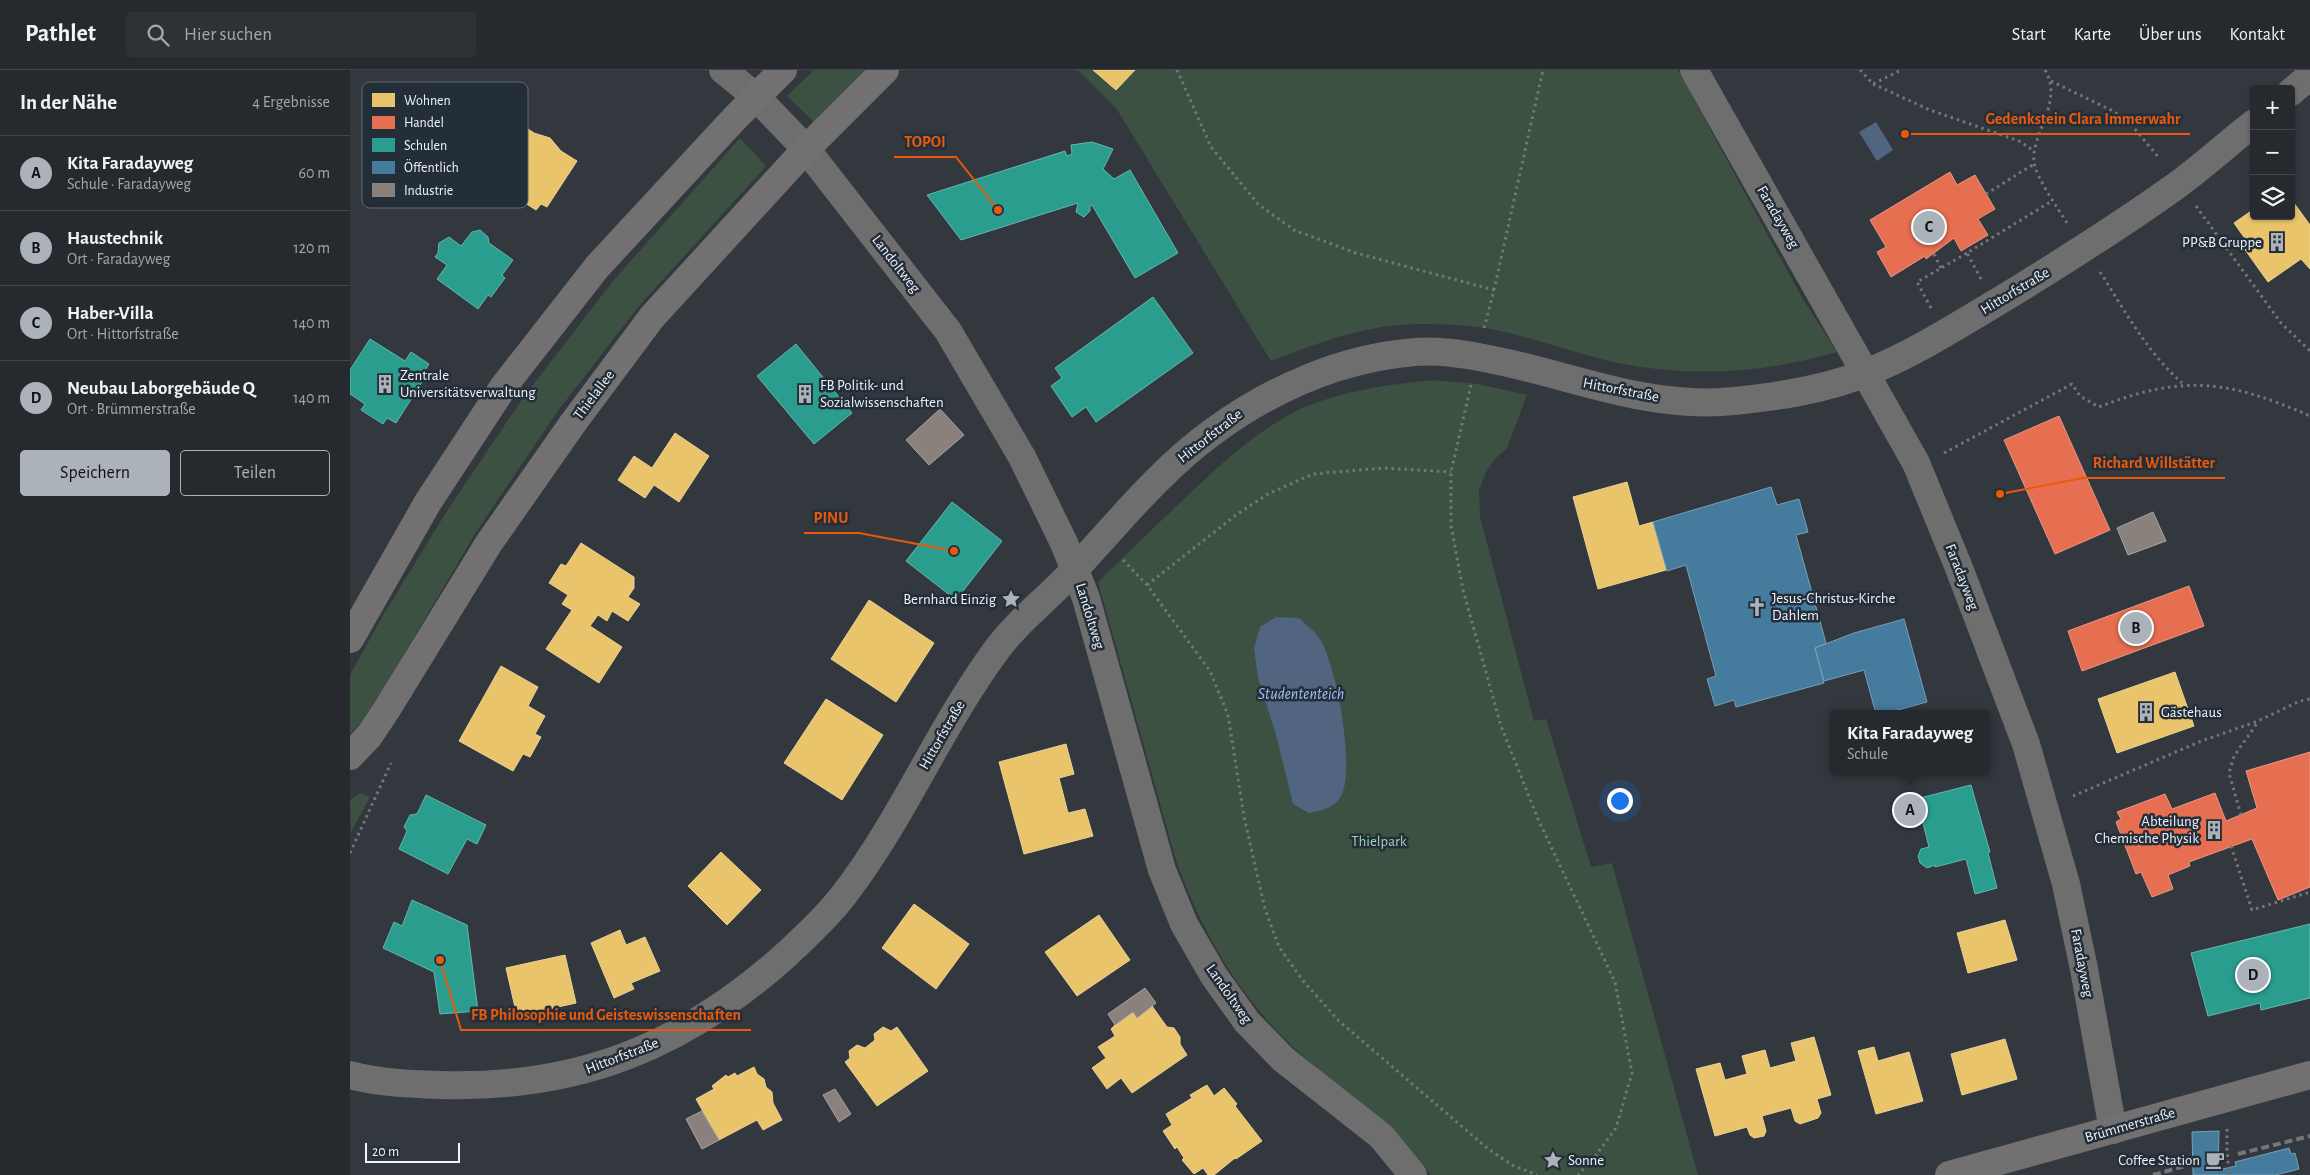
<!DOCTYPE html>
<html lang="de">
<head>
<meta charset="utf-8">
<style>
	:root { --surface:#262a2e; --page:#2e3236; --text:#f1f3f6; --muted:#a4a7aa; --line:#42464a; --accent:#acb2b9 }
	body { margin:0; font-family:"Alegreya Sans",sans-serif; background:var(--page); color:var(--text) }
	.controls { position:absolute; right:15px; top:15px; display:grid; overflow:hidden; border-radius:5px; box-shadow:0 1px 4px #0004 }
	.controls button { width:45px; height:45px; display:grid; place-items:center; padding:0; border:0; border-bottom:1px solid var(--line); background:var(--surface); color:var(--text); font:25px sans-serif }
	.scale { position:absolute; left:15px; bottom:12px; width:95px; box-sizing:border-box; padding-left:5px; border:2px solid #edf3fb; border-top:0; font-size:14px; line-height:18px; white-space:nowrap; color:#edf3fb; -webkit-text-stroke:4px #242e39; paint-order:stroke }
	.you { position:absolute; left:1269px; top:730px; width:18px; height:18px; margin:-12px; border:4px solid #fff; border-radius:50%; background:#1a73e8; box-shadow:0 0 0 8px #1a73e833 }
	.badge { display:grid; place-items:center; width:32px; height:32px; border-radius:50%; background:var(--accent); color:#111; font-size:16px; font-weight:700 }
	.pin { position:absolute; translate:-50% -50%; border:2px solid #fff; box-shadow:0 1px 5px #0006 }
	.popup { position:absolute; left:1480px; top:640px; width:160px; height:65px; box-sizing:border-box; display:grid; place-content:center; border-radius:5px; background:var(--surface); filter:drop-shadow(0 1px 4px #0005); font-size:16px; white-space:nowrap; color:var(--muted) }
	.popup b { font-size:19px; color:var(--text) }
	.popup::after { content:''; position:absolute; left:50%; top:100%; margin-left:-10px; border:10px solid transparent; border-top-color:var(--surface) }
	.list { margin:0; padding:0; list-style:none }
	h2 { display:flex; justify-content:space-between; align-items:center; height:65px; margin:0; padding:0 20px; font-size:21px }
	h2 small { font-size:16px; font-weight:400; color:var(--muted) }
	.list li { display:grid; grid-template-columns:32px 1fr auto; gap:15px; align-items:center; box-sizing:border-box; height:75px; padding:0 20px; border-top:1px solid var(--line) }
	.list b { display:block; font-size:19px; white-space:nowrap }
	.list p { margin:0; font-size:16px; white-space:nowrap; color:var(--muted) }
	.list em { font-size:16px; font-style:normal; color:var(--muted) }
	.actions { display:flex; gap:10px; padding:15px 20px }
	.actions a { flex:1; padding:11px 0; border:1px solid var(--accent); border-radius:5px; text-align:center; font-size:18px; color:var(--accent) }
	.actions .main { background:var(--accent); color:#111 }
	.icon { flex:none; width:28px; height:28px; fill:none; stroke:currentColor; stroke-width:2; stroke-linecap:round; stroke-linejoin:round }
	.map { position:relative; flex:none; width:1960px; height:1105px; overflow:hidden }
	header { display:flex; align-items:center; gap:30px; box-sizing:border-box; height:70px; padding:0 25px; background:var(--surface); border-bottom:1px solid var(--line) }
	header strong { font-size:24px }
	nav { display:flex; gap:28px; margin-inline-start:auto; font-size:18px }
	.search { width:350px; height:45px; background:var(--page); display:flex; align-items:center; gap:12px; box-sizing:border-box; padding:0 18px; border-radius:5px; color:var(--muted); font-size:19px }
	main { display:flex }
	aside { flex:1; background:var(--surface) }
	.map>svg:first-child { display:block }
	.green { fill:#3c5141 }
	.water { fill:#516480 }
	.homes { fill:#e9c46a; stroke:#ead296 }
	.shops { fill:#e76f51; stroke:#e99784 }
	.schools { fill:#2a9d8f; stroke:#64b7af }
	.public { fill:#457b9d; stroke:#779fb9 }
	.industry { fill:#8a817c; stroke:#a8a3a2 }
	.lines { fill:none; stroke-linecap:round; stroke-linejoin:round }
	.path { stroke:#757677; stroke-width:3; stroke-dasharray:2.5 4; stroke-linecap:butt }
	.minor { stroke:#6f6e6e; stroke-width:28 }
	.secondary { stroke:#727071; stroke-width:28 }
	.rail { stroke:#757677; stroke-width:4; stroke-dasharray:8 4; stroke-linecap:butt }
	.path-bridge { stroke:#757677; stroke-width:3; stroke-dasharray:2.5 4; stroke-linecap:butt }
	.labels { text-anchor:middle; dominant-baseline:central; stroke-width:5; stroke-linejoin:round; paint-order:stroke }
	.street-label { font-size:15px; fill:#edf3fb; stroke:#242e39 }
	.poi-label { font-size:15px; fill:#edf3fb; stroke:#242e39; text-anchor:start }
	.park-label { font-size:15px; fill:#9dd6aa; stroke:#242e39 }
	.water-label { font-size:16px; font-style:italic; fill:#a0c2f8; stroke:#242e39 }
	.key { fill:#242e39; stroke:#606973; stroke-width:1 }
	.key-label { font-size:14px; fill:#edf3fb }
	.leader { fill:none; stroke:#e8590c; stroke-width:2 }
	.callout-dot { fill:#e8590c; stroke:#242e39; stroke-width:2 }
	.callout-label { font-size:16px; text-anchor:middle; font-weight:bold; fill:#e8590c; stroke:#242e39; stroke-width:5; stroke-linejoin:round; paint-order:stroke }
</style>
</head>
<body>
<header>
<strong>Pathlet</strong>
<div class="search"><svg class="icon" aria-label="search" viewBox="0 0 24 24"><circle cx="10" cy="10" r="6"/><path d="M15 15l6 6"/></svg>Hier suchen</div>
<nav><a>Start</a><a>Karte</a><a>Über uns</a><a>Kontakt</a></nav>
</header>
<main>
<aside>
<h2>In der Nähe<small>4 Ergebnisse</small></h2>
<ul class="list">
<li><span class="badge">A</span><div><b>Kita Faradayweg</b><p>Schule · Faradayweg</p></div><em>60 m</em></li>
<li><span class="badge">B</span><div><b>Haustechnik</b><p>Ort · Faradayweg</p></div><em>120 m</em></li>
<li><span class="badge">C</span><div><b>Haber-Villa</b><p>Ort · Hittorfstraße</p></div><em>140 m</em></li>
<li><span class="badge">D</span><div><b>Neubau Laborgebäude Q</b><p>Ort · Brümmerstraße</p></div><em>140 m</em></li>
</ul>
<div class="actions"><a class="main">Speichern</a><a>Teilen</a></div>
</aside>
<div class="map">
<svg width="1960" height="1105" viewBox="0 0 1960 1105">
	<rect width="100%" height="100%" fill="#33383e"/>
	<path class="green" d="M 464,0 L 515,0 L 464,52 L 437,26 Z
		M 728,0 L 1328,0 L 1451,226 L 1487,282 C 1412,304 1336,308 1259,291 C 1221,282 1184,268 1146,260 C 1122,255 1095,254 1071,254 C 1018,254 970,272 921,291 L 766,38 Z
		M 390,68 L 416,96 L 289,236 L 207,342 L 128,459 L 32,621 L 6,659 L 0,664 L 0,605 L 32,547 L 97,441 L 173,328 L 263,211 Z
		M 1082,310 L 1128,314 L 1177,325 L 1157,378 L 1146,388 L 1137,400 L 1129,420 L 1130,447 L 1184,651 L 1196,649 L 1241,797 L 1262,793 L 1348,1105 L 1081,1105 C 1066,1088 1051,1070 1034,1055 C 1004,1028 972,1004 942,976 C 887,923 850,859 825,787 L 748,512 C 776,485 804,457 833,430 C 869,396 907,359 953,338 C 995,320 1037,315 1082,310 Z
		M 11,723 L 20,727 L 1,762 L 0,730 Z"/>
	<path class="water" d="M 1526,52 L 1543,80 L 1527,91 L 1509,62 Z
		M 926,547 L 949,548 C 955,554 963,560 968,566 C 986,590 1006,700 991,726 C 984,739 972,740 959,743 L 943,734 L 925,661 L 908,608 L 904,578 L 910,557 Z"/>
	<path class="homes" d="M 743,0 L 785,0 L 766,20 Z
		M 166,51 L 184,63 L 200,68 L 211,81 L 227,91 L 197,137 L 191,134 L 186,140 L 172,131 L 167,138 L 145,123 L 155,108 L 124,87 L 137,67 L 150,76 Z
		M 1941,129 L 1960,155 L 1960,199 L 1951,189 L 1918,212 L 1891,174 L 1896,170 L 1884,153 L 1904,139 L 1904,146 L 1941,146 Z
		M 325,363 L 359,386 L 329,432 L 304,415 L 295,428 L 268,410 L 284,386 L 302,398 Z
		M 1277,412 L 1289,456 L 1303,452 L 1316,500 L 1248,519 L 1223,427 Z
		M 231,473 L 284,507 L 284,518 L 278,527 L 290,534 L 278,551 L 262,541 L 257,551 L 248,545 L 240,556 L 272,577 L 249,613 L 196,579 L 222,540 L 212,534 L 218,525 L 199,513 L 211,494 L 216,496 Z
		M 519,530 L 584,573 L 546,632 L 481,589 Z
		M 151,596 L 188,617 L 178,636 L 195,646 L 185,664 L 191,667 L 180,687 L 173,684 L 163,701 L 109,671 Z
		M 1825,602 L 1844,656 L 1767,683 L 1748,629 Z
		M 476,629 L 533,665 L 492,730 L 434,693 Z
		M 716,674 L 724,704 L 709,708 L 718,743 L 735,739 L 743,766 L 674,784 L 649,692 Z
		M 371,782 L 411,820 L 377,855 L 338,816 Z
		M 564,834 L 619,874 L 586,919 L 532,878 Z
		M 749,845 L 780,890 L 727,926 L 695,882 Z
		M 1655,850 L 1667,890 L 1618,903 L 1607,863 Z
		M 270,860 L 276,875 L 295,867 L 310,901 L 281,913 L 284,919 L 264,928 L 241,873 Z
		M 215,885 L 226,933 L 167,946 L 156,898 Z
		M 802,936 L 817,957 L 824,958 L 830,967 L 830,974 L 837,985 L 782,1023 L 771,1008 L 757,1019 L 742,998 L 756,988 L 748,977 L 765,966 L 761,959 L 765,955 L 783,942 L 787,948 Z
		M 533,957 L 541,961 L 547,957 L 578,1001 L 527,1036 L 495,992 L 500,988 L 499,981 L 507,975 L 515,978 L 525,970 L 524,964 Z
		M 1464,967 L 1481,1025 L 1467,1029 L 1471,1043 L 1468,1048 L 1450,1054 L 1445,1051 L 1441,1038 L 1412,1046 L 1416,1061 L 1414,1066 L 1404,1068 L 1400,1065 L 1397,1057 L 1365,1066 L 1346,999 L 1370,993 L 1375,1010 L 1397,1004 L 1392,986 L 1415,980 L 1420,998 L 1446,991 L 1441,973 Z
		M 1655,969 L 1667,1009 L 1612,1025 L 1601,984 Z
		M 1524,977 L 1528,991 L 1559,982 L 1573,1031 L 1526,1044 L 1508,981 Z
		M 404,997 L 407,1004 L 414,1009 L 416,1017 L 422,1022 L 423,1033 L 432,1050 L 413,1060 L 407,1050 L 369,1070 L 346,1029 L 364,1019 L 362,1016 L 376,1005 L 378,1007 L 385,1003 L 387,1006 Z
		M 857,1015 L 864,1026 L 874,1018 L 887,1034 L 885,1036 L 912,1071 L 886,1089 L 885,1088 L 864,1105 L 858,1105 L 853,1098 L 844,1104 L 832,1090 L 834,1088 L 827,1077 L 825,1079 L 813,1061 L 822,1055 L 816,1044 L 842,1028 L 840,1025 Z"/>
	<path class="shops" d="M 1600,102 L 1607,115 L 1625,105 L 1645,139 L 1628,149 L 1638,165 L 1611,181 L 1604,168 L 1576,189 L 1575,186 L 1541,207 L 1527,182 L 1536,177 L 1520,150 Z
		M 1709,346 L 1760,460 L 1705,484 L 1654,370 Z
		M 1839,516 L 1854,556 L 1732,601 L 1718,561 Z
		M 1960,682 L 1960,817 L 1928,830 L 1902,769 L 1839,792 L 1840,796 L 1818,805 L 1823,819 L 1802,827 L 1791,802 L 1786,804 L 1766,752 L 1771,749 L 1767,742 L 1815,724 L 1822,739 L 1865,723 L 1876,751 L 1907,738 L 1896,701 Z"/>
	<path class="schools" d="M 742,72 L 763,79 L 753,99 L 764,109 L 780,100 L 828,183 L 785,208 L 742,135 L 740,136 L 740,141 L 734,147 L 726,142 L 728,133 L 611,170 L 577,125 L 715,81 L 717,86 L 722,84 L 721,75 Z
		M 130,160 L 138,167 L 139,173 L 163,190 L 152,205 L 155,208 L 141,227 L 138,225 L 128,239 L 87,209 L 97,195 L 85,187 L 88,183 L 89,173 L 99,167 L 111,176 L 122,162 Z
		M 803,227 L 843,283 L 746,352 L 736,337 L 722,347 L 701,316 L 712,308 L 705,298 Z
		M 20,269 L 55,291 L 61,282 L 79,294 L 74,302 L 77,304 L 46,353 L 37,348 L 33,354 L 11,340 L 15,334 L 0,324 L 0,300 Z
		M 446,274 L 502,343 L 464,374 L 407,306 Z
		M 602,432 L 652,471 L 606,530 L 556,491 Z
		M 1621,715 L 1640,782 L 1638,783 L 1647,818 L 1625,824 L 1616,789 L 1585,797 L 1585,795 L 1577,798 L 1570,793 L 1568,786 L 1571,779 L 1579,777 L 1572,749 L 1564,751 L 1557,747 L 1555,739 L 1559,733 L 1566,729 Z
		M 76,725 L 136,755 L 127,774 L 117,769 L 98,804 L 49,779 L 57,761 L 54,757 L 60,745 L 67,744 Z
		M 62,830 L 117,855 L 128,941 L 90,944 L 84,902 L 33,878 L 44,852 L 52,856 Z
		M 1960,854 L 1960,928 L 1911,940 L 1910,933 L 1858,946 L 1841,883 Z"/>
	<path class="public" d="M 1421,417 L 1427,435 L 1449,429 L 1458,462 L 1446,465 L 1476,573 L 1465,578 L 1474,613 L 1386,637 L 1384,630 L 1365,636 L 1357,609 L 1366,606 L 1336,495 L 1317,501 L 1303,452 Z
		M 1554,549 L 1577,632 L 1533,644 L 1526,644 L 1514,600 L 1474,611 L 1465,578 L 1504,563 Z
		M 1869,1061 L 1868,1100 L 1886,1096 L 1885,1092 L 1939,1078 L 1941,1084 L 1945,1083 L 1949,1099 L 1926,1105 L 1843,1105 L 1842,1062 Z"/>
	<path class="industry" d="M 590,339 L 614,365 L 579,395 L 556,370 Z
		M 1803,442 L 1816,471 L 1778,485 L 1767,458 Z
		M 795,918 L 806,933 L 787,948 L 783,942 L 765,955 L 758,944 Z
		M 485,1019 L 501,1044 L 489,1052 L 473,1025 Z
		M 352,1041 L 369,1070 L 352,1079 L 336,1049 Z"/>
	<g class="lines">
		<path class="path" d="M 827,0 L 861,77 L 908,134 L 944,160 L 1006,183 L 1144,220
			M 1510,0 L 1523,14 L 1551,0
			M 1695,0 C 1714,32 1681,63 1684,92 C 1685,106 1709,140 1717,153
			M 1701,11 L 1763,41 L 1779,52 L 1810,89
			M 1523,14 L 1580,40 L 1669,71 L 1684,81
			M 1636,124 L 1684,94
			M 1846,136 L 1931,253 L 1960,281
			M 1584,184 L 1591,198
			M 1750,202 C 1775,241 1797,282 1832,313
			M 1631,209 L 1617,183 L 1702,131
			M 1581,238 L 1567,212 L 1617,183
			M 1134,258 L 1144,220 L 1193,0
			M 1121,315 L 1101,402 L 1101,456 L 1113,520 L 1151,656 L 1188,749 L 1265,912 L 1282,1003 L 1266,1058 L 1243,1089 L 1228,1105
			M 1594,383 L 1722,314 L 1730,326 L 1749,337 C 1833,304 1878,310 1960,346
			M 773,490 L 797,515 L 860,601 L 878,645 L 894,747 L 915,839 L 929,877 L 954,912 L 989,951 L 1137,1078 L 1162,1095 L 1187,1105
			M 797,515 L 886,445 L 918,424 L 963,404 L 1033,398 L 1101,402
			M 1723,726 L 1849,672 L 1908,651 L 1950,631 L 1960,629
			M 1891,745 L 1879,703 L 1884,686 L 1908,652
			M 1881,776 L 1902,840 L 1960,822
			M 0,783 L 41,693
			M 1877,1059 L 1877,1078"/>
		<path class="minor" d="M 373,0 L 406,27 L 456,79 L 598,261 L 672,387 L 714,473 L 736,528 L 812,800 L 834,854 L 864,906 L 897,952 L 933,989 L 1031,1066 L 1063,1105
			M 1344,0 L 1566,393 L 1609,498 L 1676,674 L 1716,814 L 1734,899 L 1763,1060
			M 1941,22 L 1960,6
			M 0,1005 C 30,1013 61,1014 91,1015 C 229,1019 335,976 437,884 C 456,866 477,847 493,826 C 552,750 588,660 645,582 C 667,551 700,527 725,499 C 769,452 811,399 864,361 C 923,318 992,288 1065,282 C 1101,279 1144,290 1179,298 C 1242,314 1305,336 1371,332 C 1419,328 1473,321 1518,302 C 1563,284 1607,256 1649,231 C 1708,195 1767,158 1823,118 C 1851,98 1877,74 1904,53"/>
		<path class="secondary" d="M 0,569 L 78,432 L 154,316 L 247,197 L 384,49 L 433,0
			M 0,686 L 19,666 L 37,639 L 139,473 L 223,353 L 302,247 L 456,79 L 535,0
			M 1599,1105 L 1960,1005"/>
		<path class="rail" d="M 1888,1084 L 1960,1066
			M 1803,1105 L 1838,1095"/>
		<path class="path-bridge" d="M 1877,1078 L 1879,1105"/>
	</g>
	<defs>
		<g id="building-bare" transform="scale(1.5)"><path d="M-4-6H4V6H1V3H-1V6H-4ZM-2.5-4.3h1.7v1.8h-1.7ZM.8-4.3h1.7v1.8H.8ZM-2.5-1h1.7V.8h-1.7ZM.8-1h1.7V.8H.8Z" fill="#acb2b9" stroke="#242e39" stroke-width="2.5" paint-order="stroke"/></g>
		<g id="sight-bare" transform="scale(1.5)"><path d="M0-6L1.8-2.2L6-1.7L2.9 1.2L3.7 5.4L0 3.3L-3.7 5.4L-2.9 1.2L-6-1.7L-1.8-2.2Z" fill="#acb2b9" stroke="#242e39" stroke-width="2.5" paint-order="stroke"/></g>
		<g id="church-bare" transform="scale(1.5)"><path d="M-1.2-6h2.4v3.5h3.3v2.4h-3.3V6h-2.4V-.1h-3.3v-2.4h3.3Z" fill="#acb2b9" stroke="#242e39" stroke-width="2.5" paint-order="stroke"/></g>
		<g id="cafe-bare" transform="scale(1.5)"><path d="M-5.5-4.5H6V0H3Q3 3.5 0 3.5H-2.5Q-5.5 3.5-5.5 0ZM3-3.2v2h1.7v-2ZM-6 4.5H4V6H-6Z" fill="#acb2b9" stroke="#242e39" stroke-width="2.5" paint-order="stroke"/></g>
	</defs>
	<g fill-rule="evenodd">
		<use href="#building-bare" x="1927" y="172"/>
		<use href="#building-bare" x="35" y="314"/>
		<use href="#building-bare" x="455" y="324"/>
		<use href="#sight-bare" x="661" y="529"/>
		<use href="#church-bare" x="1407" y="537"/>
		<use href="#building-bare" x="1796" y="642"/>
		<use href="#building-bare" x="1864" y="760"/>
		<use href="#sight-bare" x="1203" y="1090"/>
		<use href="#cafe-bare" x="1865" y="1090"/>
	</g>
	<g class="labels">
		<g class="street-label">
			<text transform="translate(1428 147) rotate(60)">Faradayweg</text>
			<text transform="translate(546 194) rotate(52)">Landoltweg</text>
			<text transform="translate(1665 221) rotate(-31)">Hittorfstraße</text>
			<text transform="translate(1271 320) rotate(11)">Hittorfstraße</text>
			<text transform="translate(244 325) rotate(-53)">Thielallee</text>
			<text transform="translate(860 366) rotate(-38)">Hittorfstraße</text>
			<text transform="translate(1612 507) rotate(69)">Faradayweg</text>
			<text transform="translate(740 546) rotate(73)">Landoltweg</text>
			<text transform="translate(592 665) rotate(-60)">Hittorfstraße</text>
			<text transform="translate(1732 893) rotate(79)">Faradayweg</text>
			<text transform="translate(879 924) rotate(55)">Landoltweg</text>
			<text transform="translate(272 986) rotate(-21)">Hittorfstraße</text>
			<text transform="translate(1780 1055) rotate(-16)">Brümmerstraße</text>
		</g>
		<g class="poi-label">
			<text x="1912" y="172" text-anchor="end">PP&amp;B Gruppe</text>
			<text x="50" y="305">Zentrale<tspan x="50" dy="17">Universitätsverwaltung</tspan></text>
			<text x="470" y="315">FB Politik- und<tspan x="470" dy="17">Sozialwissenschaften</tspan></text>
			<text x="1422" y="528">Jesus-Christus-Kirche<tspan x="1422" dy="17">Dahlem</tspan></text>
			<text x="646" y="529" text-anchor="end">Bernhard Einzig</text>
			<text x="1811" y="642">Gästehaus</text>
			<text x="1849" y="751" text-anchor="end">Abteilung<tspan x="1849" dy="17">Chemische Physik</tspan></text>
			<text x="1218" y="1090">Sonne</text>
			<text x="1850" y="1090" text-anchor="end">Coffee Station</text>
		</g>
		<g class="park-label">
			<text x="1029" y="771">Thielpark</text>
		</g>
		<g class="water-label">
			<text x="951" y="624">Studententeich</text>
		</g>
	</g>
	<rect x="12" y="12" width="166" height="126" rx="8" class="key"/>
	<rect x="22" y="23" width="23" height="14" fill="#e9c46a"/>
	<rect x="22" y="46" width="23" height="13" fill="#e76f51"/>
	<rect x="22" y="68" width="23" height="14" fill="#2a9d8f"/>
	<rect x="22" y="91" width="23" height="13" fill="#457b9d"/>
	<rect x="22" y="113" width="23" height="14" fill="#8a817c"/>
	<g class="key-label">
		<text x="54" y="35">Wohnen</text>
		<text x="54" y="57">Handel</text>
		<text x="54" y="80">Schulen</text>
		<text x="54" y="102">Öffentlich</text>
		<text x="54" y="125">Industrie</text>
	</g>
	<path class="leader" d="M1555 64L1625 64H1840M648 140L606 87H544M1650 424L1733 408H1875M604 481L509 463H454M90 890L111 960H401"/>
	<g class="callout-dot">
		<circle cx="1555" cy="64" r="5"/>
		<circle cx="648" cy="140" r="5"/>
		<circle cx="1650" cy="424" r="5"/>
		<circle cx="604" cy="481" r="5"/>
		<circle cx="90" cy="890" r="5"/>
	</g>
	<g class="callout-label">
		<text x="1733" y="54">Gedenkstein Clara Immerwahr</text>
		<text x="575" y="77">TOPOI</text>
		<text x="1804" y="398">Richard Willstätter</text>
		<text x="481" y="453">PINU</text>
		<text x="256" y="950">FB Philosophie und Geisteswissenschaften</text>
	</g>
</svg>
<div class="controls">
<button>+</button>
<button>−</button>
<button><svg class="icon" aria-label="layers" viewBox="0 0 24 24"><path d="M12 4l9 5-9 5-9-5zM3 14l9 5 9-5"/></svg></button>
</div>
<div class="scale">20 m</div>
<div class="you"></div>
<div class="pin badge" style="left:1560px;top:740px">A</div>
<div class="popup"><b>Kita Faradayweg</b>Schule</div>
<div class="pin badge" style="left:1786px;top:558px">B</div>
<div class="pin badge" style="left:1579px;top:157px">C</div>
<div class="pin badge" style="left:1903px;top:905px">D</div>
</div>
</main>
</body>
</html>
